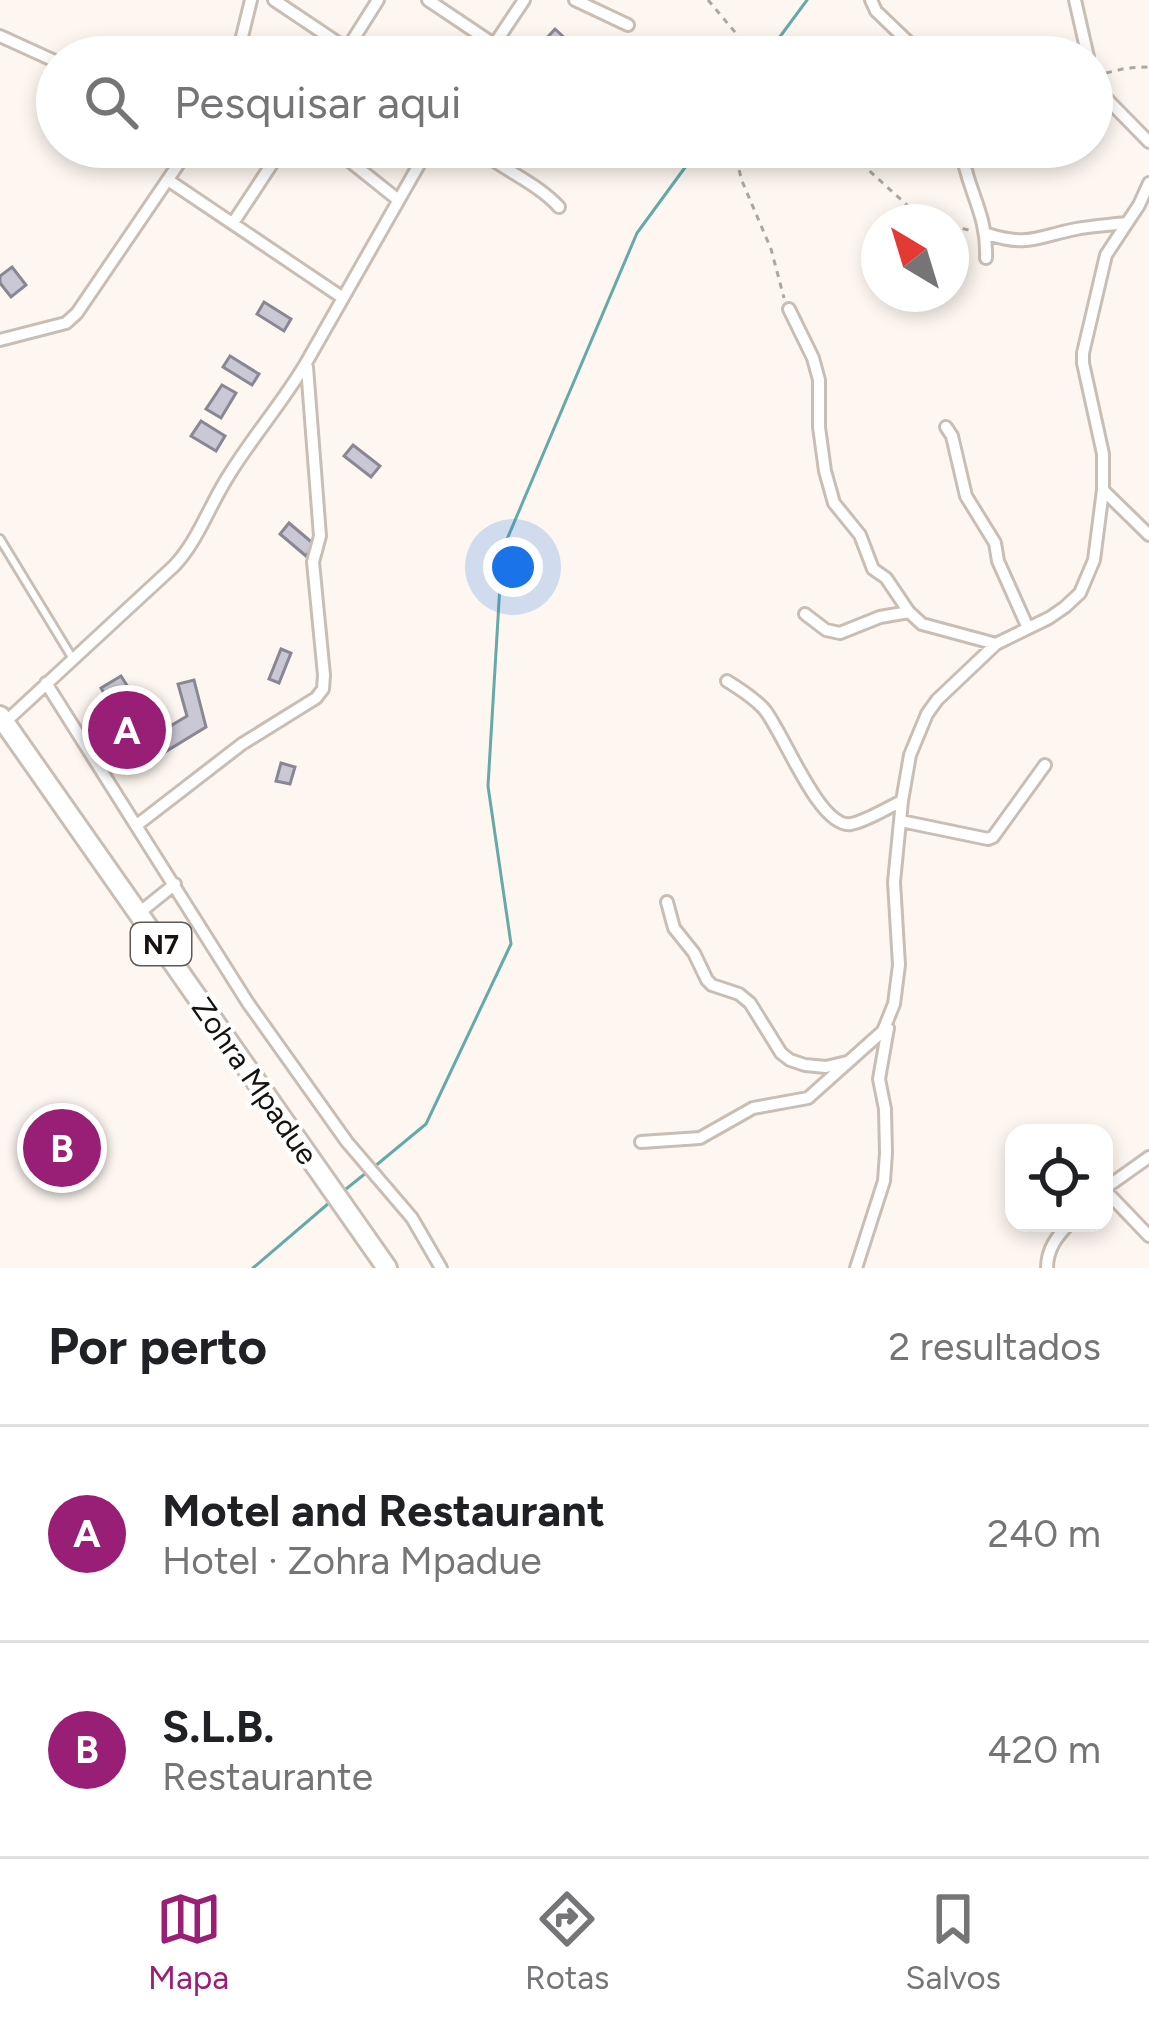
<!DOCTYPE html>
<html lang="pt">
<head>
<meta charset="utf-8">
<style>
	:root { --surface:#fff; --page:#f6f6f6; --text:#202124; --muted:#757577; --line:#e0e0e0; --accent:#991e76 }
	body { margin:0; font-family:Figtree,sans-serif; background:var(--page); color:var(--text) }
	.controls { position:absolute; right:36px; bottom:36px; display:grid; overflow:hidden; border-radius:24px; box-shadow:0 6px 18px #0003 }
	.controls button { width:108px; height:108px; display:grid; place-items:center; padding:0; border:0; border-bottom:3px solid var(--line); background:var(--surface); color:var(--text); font:60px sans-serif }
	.compass { position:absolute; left:861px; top:204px; width:108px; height:108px; border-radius:50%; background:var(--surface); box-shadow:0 6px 18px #0003; rotate:322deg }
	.you { position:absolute; left:513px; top:567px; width:42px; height:42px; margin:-30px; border:9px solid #fff; border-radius:50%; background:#1a73e8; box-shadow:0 0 0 18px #1a73e833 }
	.badge { display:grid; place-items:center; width:78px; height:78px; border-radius:50%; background:var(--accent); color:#fff; font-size:39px; font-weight:700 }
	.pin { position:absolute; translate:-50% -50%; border:6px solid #fff; box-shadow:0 3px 12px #0006 }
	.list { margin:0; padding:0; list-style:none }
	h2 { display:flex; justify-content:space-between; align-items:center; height:156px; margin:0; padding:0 48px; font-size:51px }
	h2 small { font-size:39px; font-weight:400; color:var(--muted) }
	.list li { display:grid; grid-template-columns:78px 1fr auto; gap:36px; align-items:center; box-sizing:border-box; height:216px; padding:0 48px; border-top:3px solid var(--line) }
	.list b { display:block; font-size:45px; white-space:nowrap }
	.list p { margin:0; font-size:39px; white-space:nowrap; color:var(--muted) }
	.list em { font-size:39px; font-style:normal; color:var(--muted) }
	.icon { flex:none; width:66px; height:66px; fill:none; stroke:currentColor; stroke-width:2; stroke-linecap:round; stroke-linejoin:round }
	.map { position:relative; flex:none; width:1149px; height:1268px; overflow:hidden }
	.search { position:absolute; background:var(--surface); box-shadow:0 6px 18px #0003; left:36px; right:36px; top:36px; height:132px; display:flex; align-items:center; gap:30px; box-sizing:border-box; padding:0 42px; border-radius:66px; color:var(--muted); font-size:45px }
	.sheet { height:588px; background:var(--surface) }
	nav { display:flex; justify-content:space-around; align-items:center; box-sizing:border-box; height:168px; border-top:3px solid var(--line); background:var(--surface); font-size:33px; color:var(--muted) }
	nav a { display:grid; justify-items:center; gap:6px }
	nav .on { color:var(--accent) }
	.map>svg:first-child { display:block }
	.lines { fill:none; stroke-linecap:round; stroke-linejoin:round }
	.stream { stroke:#65a9a8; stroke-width:3 }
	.building { fill:#cac8d5; stroke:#898794; stroke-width:3 }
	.service-casing { stroke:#c9beb4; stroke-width:12 }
	.minor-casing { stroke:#c9beb4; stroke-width:16 }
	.trunk-casing { stroke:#c9beb4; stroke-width:24 }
	.path { stroke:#ada7a2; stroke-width:3; stroke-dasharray:6 6; stroke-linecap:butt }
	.service { stroke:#fff; stroke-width:6 }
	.minor { stroke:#fff; stroke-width:10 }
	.trunk { stroke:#fff; stroke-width:18 }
	.labels { text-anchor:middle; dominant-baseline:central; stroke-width:9; stroke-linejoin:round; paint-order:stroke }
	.shield { fill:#fff; stroke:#5c5957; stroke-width:3 }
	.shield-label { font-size:27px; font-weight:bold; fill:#16120f }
	.street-label { font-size:30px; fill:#16120f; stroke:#fff }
</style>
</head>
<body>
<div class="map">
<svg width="1149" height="1268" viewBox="0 0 1149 1268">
	<rect width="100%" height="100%" fill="#fef7f1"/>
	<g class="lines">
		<path class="stream" d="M 765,57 L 807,0
			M 374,1167 L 426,1124 L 511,944 L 488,786 L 502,551 L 637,233 L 700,147
			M 341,1193 L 366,1173
			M 253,1268 L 329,1203"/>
	</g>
	<path class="building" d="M 555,29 L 567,40 L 556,52 L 544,41 Z
		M 12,267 L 26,285 L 11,297 L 0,283 L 0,276 Z
		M 264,302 L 291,319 L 284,331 L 257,314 Z
		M 230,356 L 259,374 L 252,385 L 223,367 Z
		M 222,385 L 236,393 L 221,418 L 206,409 Z
		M 201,421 L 225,436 L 216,451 L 191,436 Z
		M 353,445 L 380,466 L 371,477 L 344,456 Z
		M 289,523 L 315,545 L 306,556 L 280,534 Z
		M 281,649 L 291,653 L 279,683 L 269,679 Z
		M 121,676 L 135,698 L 127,703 L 135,716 L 122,724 L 101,688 Z
		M 194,680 L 206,727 L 147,763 L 137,746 L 187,716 L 178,684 Z
		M 281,763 L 295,767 L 290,784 L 276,781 Z"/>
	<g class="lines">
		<g class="service-casing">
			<path id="service" d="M 0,539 L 73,659"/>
		</g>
		<g class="minor-casing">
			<path id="minor" d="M 274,0 L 359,57
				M 428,0 L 513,57
				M 575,0 L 628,25
				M 871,0 L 876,11 L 924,57
				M 1075,0 L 1088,57
				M 0,36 L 57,62
				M 237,57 L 251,0
				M 342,57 L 378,0
				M 486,57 L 524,0
				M 1092,76 L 1098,90 L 1149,142
				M 332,147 L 397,199
				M 475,147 C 501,169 536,182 559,207
				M 641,147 L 642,148
				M 961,147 C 966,189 988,213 986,258
				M 168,180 L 343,298
				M 233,223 L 283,147
				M 987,234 C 1029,247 1036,237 1076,229 C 1092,226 1110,225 1126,223
				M 789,309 L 813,358 L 819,380 L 819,427 L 825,471 L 834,503 L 860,535 L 873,569 L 886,578 L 909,612 L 922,624 L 996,644
				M 0,340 L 66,323 L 77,313 L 190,147
				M 946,427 L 952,436 L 966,496 L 995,543 L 998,561 L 1028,628
				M 1103,490 L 1149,535
				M 805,614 L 826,630 L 840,633 L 880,617 L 909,612
				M 727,681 C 740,689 754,698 764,709 C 783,731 819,829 851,824 C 867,821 887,808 902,801
				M 46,683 L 248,1003 L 347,1142 L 412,1218 L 441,1268
				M 2,725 L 174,566 C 198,541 210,504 229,475 C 253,436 283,402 306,363 L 429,147
				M 901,821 L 988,839 L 993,837 L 1045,765
				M 137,825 L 242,744 L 316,698 L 323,689 L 324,675 L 313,562 L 320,536 L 307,367
				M 667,902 L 674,928 L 694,953 L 707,980 L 712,985 L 739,994 L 750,1003 L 781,1053 L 790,1060 L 805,1065 L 826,1067 L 847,1062
				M 139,913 L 175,884
				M 641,1142 L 700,1138 L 753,1108 L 808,1098 L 883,1031 L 894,1004 L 899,965 L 894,882 L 902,801 L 910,755 L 927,714 L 937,700 L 996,644 L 1049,618 L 1065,607 L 1080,593 L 1094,560 L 1103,490 L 1103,454 L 1083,363 L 1083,353 L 1106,255 L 1139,205 L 1149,183
				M 1104,1189 L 1149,1236
				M 1104,1189 L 1149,1157
				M 856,1268 L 884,1181 L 886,1153 L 885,1109 L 879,1079 L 888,1028
				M 1047,1268 C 1047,1249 1057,1236 1070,1223"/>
		</g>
		<g class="trunk-casing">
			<path id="trunk" d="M 0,716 L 387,1268"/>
		</g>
		<path class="path" d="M 708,0 L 756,57
			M 718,51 L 719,57
			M 1106,73 L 1127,68 L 1149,67
			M 733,147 L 742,181 L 771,249 L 784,298
			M 843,147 L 907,205 L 934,222
			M 951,226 L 973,231"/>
		<use href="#service" class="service"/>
		<use href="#minor" class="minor"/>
		<use href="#trunk" class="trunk"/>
	</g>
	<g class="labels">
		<rect class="shield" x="131" y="923" width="60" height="42" rx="9"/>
		<g class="shield-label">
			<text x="161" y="944">N7</text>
		</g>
		<g class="street-label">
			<text transform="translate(255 1081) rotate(55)">Zohra Mpadue</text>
		</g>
	</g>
</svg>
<div class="controls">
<button><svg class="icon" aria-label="locate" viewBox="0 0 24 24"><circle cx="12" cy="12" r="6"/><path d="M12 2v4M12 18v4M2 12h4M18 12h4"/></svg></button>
</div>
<svg class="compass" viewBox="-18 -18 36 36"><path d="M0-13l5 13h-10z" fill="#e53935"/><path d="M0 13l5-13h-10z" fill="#757577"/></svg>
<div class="you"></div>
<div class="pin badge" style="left:127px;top:730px">A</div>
<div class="pin badge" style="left:62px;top:1148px">B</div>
<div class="search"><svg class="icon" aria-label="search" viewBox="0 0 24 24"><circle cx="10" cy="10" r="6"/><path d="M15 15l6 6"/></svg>Pesquisar aqui</div>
</div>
<section class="sheet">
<h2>Por perto<small>2 resultados</small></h2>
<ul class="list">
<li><span class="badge">A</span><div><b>Motel and Restaurant</b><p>Hotel · Zohra Mpadue</p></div><em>240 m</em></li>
<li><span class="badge">B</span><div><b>S.L.B.</b><p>Restaurante</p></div><em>420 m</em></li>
</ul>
</section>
<nav>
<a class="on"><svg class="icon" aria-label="map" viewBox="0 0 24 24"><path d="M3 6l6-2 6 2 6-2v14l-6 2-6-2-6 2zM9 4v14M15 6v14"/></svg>Mapa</a>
<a><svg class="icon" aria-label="directions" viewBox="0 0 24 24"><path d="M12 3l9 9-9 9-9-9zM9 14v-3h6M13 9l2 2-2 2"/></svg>Rotas</a>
<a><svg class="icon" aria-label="saved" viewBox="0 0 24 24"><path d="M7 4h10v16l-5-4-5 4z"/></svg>Salvos</a>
</nav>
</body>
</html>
